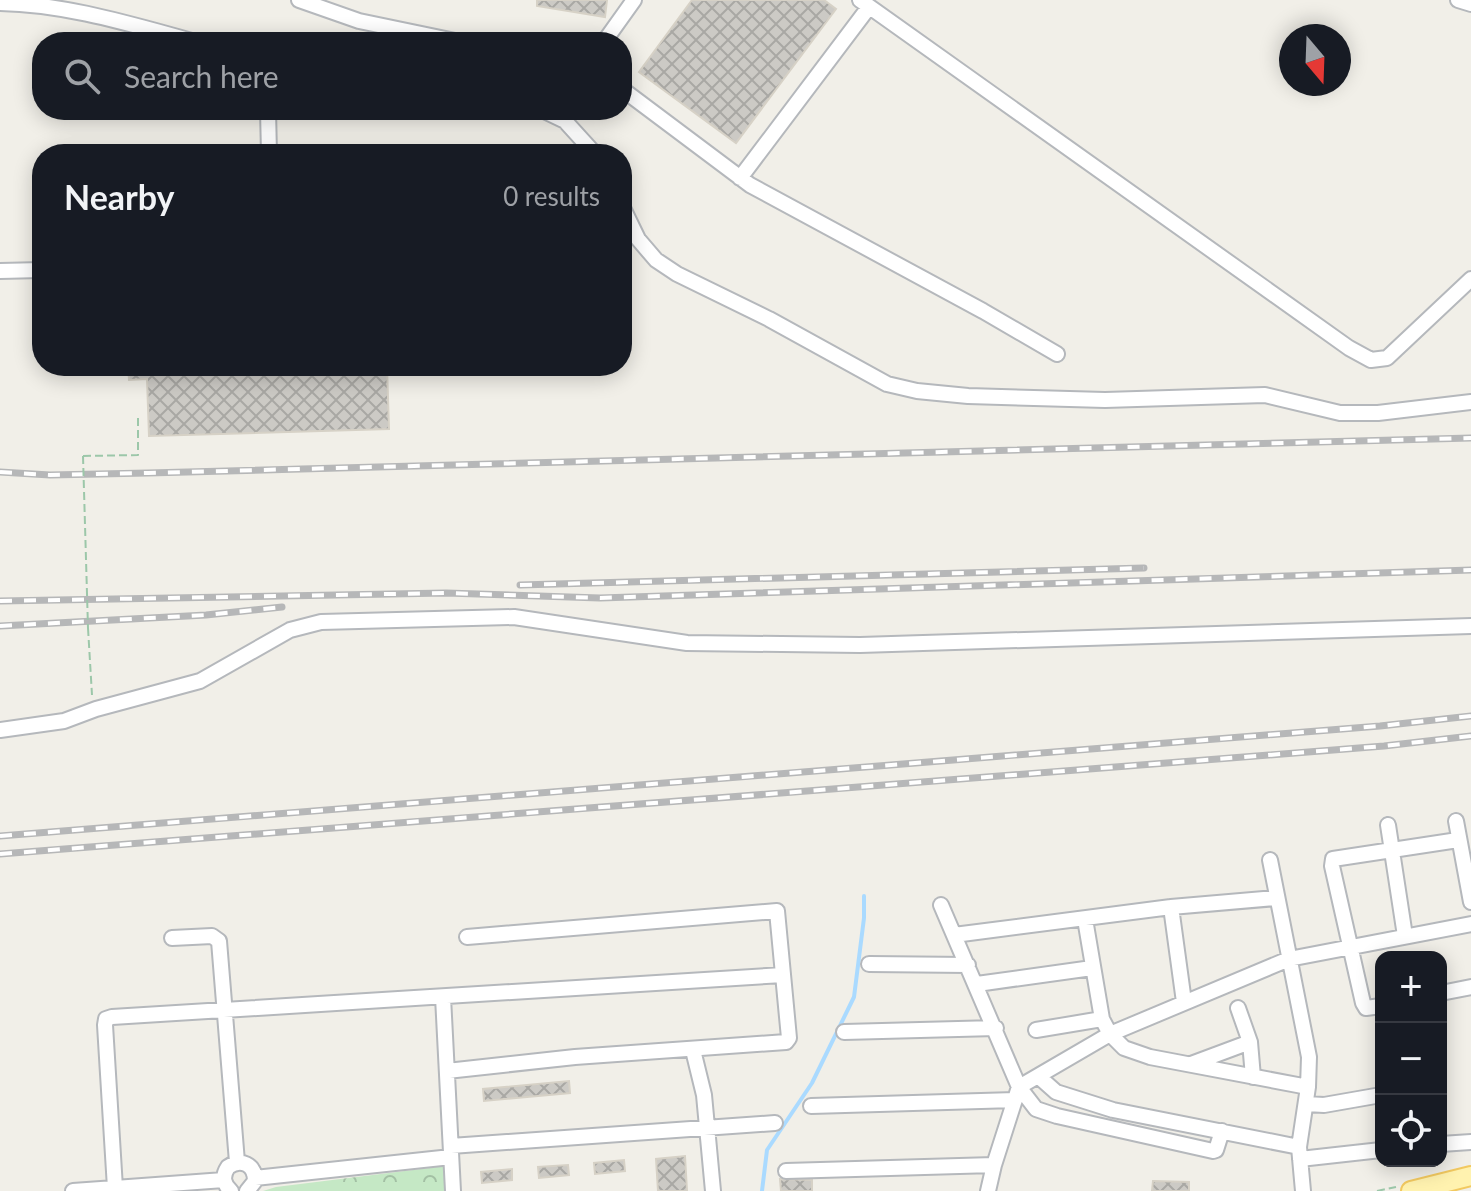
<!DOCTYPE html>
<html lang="en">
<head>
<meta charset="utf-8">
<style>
	:root { --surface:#171b24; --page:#20242c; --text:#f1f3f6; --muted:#9ea1a6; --line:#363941 }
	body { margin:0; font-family:Lato,sans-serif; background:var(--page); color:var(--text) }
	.controls { position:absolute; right:24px; bottom:24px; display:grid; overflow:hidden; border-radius:16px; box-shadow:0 4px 20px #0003 }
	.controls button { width:72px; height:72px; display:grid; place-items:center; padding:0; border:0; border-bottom:2px solid var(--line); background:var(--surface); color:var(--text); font:40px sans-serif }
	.compass { position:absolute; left:1279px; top:24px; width:72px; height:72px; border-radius:50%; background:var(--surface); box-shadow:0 4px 20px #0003; rotate:161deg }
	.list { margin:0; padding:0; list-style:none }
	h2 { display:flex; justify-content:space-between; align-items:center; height:104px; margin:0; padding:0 32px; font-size:34px }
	h2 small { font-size:26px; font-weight:400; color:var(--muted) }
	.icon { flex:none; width:44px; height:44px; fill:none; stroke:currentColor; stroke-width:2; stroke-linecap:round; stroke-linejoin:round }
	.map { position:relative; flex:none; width:1471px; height:1191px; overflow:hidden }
	.search { position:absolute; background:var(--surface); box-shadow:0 4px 20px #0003; left:32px; top:32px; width:600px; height:88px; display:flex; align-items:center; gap:20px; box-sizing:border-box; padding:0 28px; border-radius:32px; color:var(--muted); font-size:30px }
	.panel { position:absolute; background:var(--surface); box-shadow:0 4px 20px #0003; left:32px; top:144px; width:600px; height:232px; border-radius:32px }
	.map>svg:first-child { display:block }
	.park { fill:url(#park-crowns) }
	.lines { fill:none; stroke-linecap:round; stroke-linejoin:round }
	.stream { stroke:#aadaff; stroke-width:4 }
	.building { fill:url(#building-cross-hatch); stroke:#d6d1c6; stroke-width:2 }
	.minor-casing { stroke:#b5b8bc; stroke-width:18 }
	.major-casing { stroke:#f2c960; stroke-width:22 }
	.path { stroke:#9cc7a9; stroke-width:2; stroke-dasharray:8 4; stroke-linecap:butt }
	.minor { stroke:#fff; stroke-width:14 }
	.major { stroke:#fff2af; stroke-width:18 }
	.rail-casing { stroke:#b6b7b8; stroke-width:7 }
	.rail { stroke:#fff; stroke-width:4; stroke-dasharray:12; stroke-linecap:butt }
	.path-bridge { stroke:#9cc7a9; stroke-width:2; stroke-dasharray:8 4; stroke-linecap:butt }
</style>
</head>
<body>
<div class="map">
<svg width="1471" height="1191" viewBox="0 0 1471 1191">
	<defs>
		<pattern id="park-crowns" width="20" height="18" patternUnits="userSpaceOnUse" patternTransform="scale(2)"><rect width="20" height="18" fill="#c5e8c5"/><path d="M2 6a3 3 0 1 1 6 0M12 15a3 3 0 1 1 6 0" fill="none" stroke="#a3c0a4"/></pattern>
		<pattern id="building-cross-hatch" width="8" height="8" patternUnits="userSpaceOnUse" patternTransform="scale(2)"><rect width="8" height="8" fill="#cccac5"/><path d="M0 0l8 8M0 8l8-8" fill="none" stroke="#a9a8a4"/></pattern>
	</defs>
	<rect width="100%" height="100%" fill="#f1efe8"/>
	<path class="park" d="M 445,1166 L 446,1191 L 263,1191 L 276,1187 Z"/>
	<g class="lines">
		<path class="stream" d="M 762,1191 L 767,1150 L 812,1083 L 854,997 L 864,918 L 864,896"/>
	</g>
	<path class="building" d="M 537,0 L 607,0 L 605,17 L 537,6 Z
		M 692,0 L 824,0 L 836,9 L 736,143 L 639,72 Z
		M 128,366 L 387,366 L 389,429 L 149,436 L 147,379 L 129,380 Z
		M 569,1081 L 570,1093 L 484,1101 L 483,1089 Z
		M 685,1156 L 687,1191 L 658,1191 L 656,1159 Z
		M 624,1160 L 625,1171 L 595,1174 L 594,1163 Z
		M 568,1165 L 569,1175 L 539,1178 L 538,1167 Z
		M 512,1169 L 512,1180 L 482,1183 L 481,1172 Z
		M 780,1179 L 812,1180 L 812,1191 L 781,1191 Z
		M 1153,1181 L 1189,1182 L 1189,1191 L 1152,1191 Z"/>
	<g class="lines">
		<g class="minor-casing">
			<path id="minor" d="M 299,0 L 359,21 L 460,42
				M 860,0 L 1349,348 L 1371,360 L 1387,358 L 1471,279
				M 1458,0 L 1471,4
				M 0,3 C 66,4 133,25 196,42
				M 604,42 L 634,0
				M 622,89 L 750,185 L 983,311 L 1057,354
				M 268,110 L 269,154
				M 542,110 L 565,121 L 595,154
				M 740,178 L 869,7
				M 622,206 L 638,239 L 656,260 L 677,274 L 769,319 L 887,384 L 917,391 L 968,396 L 1105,400 L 1265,395 L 1340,413 L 1378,413 L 1471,402
				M 0,271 L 42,270
				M 0,730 L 64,721 L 96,709 L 200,681 L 290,630 L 321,622 L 514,617 L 687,643 L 860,645 L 1471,626
				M 1456,821 L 1471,902
				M 1388,825 L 1405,936
				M 1270,860 L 1309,1057 L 1308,1087 L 1299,1147 L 1303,1191
				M 941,905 L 1019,1087 L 1036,1109 L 1057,1116 L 1213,1151 L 1216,1150 L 1222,1131
				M 1171,907 L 1184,1002
				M 1085,919 L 1102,1019 L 1110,1034 L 1124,1048 L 1150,1057 L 1308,1087
				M 954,935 L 1171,907 L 1276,898
				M 172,938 L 212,936 L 219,941 L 237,1162
				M 869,964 L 968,965
				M 977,984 L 1092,968
				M 1441,993 L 1471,987
				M 443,997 L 453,1191
				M 1381,1006 L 1366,1008 L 1363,1003 L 1332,866 L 1333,859 L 1458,840
				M 1238,1008 L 1250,1042 L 1253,1077
				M 1036,1030 L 1102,1019
				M 844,1032 L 996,1028
				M 693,1050 L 704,1095 L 713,1191
				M 1191,1064 L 1250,1042
				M 447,1071 L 575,1057 L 786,1042 L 789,1038 L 777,911 L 467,937
				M 1038,1076 L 1056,1092 L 1113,1110 L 1299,1147
				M 1306,1104 L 1324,1105 L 1381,1095
				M 811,1106 L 1015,1100
				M 1441,1144 L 1471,1142
				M 451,1146 L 775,1123
				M 1300,1159 L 1381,1150
				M 786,1171 L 994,1165
				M 255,1178 L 451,1157
				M 73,1191 L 115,1188 L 105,1025 L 106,1019 L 112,1017 L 783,975
				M 115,1191 L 115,1188 L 224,1180
				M 231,1191 C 223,1184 222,1176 228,1167 C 241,1158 255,1164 255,1181 L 247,1191
				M 988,1191 L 994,1165 L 1019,1087 L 1110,1034 L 1289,959 L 1471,924"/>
		</g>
		<g class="major-casing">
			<path id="major" d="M 1411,1191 L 1471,1176"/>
		</g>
		<path class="path" d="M 83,456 L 138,455 L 138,418
			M 88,628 L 92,695
			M 1377,1191 L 1396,1187"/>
		<use href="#minor" class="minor"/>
		<use href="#major" class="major"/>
		<g class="rail-casing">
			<path id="rail" d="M 0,472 L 50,475 L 148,473 L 1471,438
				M 520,585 L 1144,568
				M 0,601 L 446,593 L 600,598 L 1471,570
				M 0,626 L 206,615 L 282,607
				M 0,836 L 1380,726 L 1471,716
				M 0,854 L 1384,746 L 1471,736"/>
		</g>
		<use href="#rail" class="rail"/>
		<path class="path-bridge" d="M 83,456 L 88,628"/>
	</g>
</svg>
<div class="controls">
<button>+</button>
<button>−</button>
<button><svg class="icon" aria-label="locate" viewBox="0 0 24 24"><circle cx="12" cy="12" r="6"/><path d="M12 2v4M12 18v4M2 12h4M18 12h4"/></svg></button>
</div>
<svg class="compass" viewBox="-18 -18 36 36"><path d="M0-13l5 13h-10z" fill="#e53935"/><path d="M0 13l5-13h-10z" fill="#9ea1a6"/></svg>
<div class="search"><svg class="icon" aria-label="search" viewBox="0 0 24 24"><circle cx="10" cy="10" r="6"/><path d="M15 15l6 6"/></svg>Search here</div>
<section class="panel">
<h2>Nearby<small>0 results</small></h2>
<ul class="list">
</ul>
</section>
</div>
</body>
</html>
